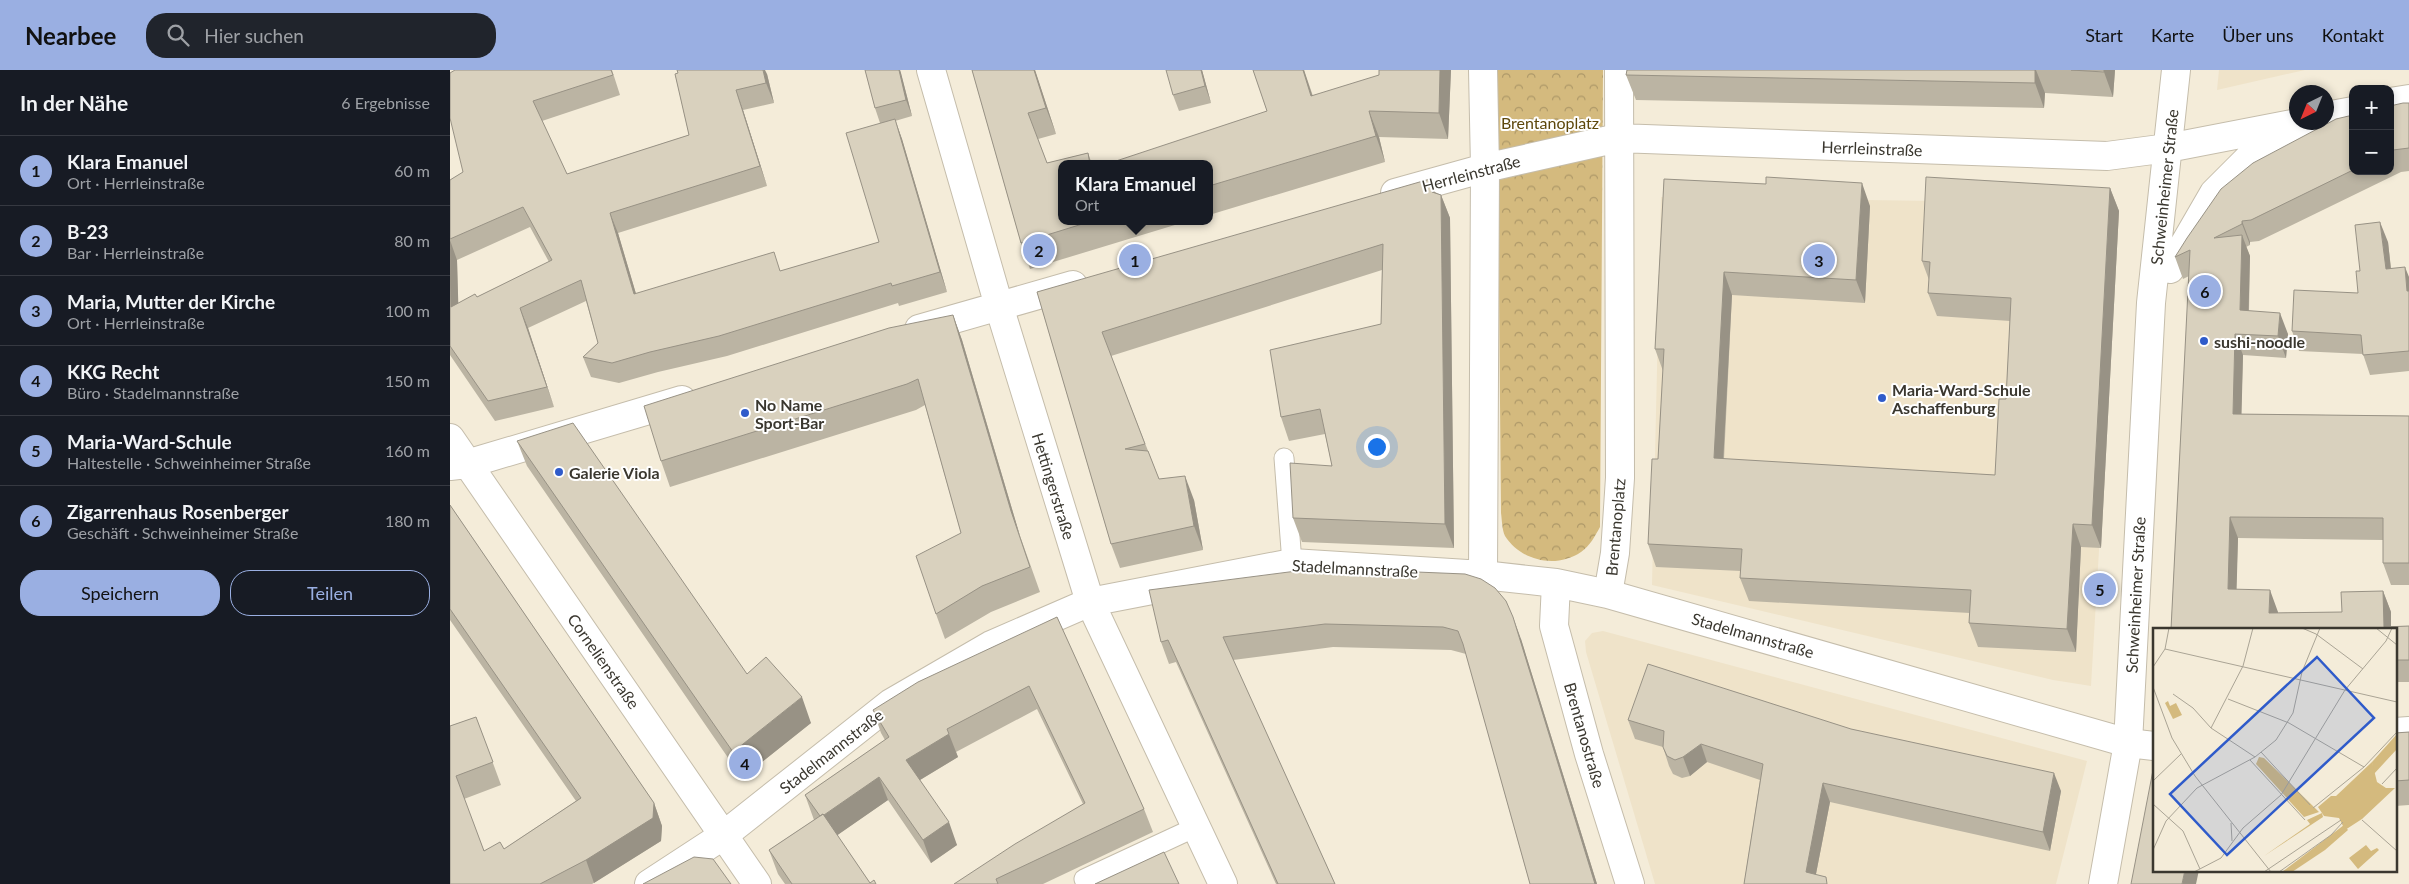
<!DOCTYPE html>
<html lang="de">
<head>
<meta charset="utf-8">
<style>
	:root { --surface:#171b24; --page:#20242c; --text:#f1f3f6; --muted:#9ea1a6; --line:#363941; --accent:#9aafe2 }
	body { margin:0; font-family:Lato,sans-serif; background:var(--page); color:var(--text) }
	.controls { position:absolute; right:15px; top:15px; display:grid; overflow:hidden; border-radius:10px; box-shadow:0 2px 8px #0003 }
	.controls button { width:45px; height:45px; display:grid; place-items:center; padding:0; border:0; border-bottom:1px solid var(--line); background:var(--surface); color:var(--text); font:25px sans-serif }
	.compass { position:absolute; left:1839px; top:15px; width:45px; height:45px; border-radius:50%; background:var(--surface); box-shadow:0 2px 8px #0003; rotate:223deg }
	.you { position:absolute; left:926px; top:376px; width:18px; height:18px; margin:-12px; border:4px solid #fff; border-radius:50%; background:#1a73e8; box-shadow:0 0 0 8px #1a73e833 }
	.badge { display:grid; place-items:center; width:32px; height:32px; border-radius:50%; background:var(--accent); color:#111; font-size:16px; font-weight:700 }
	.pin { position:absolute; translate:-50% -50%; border:2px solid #fff; box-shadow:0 1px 5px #0006 }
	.popup { position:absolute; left:608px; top:90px; width:155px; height:65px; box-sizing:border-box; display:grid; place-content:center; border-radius:10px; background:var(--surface); filter:drop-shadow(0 1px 4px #0005); font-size:16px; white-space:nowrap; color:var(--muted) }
	.popup b { font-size:19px; color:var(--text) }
	.popup::after { content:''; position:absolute; left:50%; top:100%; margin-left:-10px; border:10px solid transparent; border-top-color:var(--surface) }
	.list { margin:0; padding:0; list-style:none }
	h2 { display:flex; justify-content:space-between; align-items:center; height:65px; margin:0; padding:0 20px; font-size:21px }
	h2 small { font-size:16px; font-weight:400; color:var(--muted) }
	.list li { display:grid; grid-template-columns:32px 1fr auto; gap:15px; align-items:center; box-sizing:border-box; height:70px; padding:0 20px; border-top:1px solid var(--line) }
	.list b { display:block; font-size:19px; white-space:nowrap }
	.list p { margin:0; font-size:16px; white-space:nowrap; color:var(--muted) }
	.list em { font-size:16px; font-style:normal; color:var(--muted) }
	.actions { display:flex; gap:10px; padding:15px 20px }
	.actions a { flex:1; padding:11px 0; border:1px solid var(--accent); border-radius:20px; text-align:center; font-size:18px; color:var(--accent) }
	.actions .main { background:var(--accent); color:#111 }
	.icon { flex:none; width:28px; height:28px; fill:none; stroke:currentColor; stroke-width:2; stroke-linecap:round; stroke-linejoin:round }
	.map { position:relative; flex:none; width:1959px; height:814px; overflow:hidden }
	header { display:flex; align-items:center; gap:30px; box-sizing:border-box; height:70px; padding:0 25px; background:var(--accent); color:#111 }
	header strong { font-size:24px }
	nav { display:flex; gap:28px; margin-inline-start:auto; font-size:18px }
	.search { width:350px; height:45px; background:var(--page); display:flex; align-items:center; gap:12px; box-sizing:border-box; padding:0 18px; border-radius:20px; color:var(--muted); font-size:19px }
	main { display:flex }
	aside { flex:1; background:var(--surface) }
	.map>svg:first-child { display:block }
	.built { fill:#efe3c9 }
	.park { fill:url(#park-crowns) }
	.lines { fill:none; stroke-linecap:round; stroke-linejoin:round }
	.lane-casing { stroke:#c5bdab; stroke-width:21 }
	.street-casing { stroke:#c5bdab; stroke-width:30 }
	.secondary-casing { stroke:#c5bdab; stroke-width:30 }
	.lane { stroke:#fff; stroke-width:19 }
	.street { stroke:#fff; stroke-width:28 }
	.secondary { stroke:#fff; stroke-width:28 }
	.wall { fill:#bbb4a3; fill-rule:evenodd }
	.shaded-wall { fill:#989285 }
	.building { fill:#d9d1be; stroke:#989285 }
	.poi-dot { fill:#2f5bca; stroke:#fff; stroke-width:2 }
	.labels { text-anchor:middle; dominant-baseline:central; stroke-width:4; stroke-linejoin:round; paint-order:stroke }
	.park-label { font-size:16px; fill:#5d470b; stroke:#fff }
	.street-label { font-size:16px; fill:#3a372f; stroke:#fff }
	.poi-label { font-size:16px; font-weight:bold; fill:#3a372f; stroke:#fff; text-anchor:start }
	.inset-road { fill:none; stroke:#aaa495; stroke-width:1 }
	.view { fill:#2f5bca; fill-opacity:0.15; stroke:#2f5bca; stroke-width:2.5 }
	.inset-edge { fill:none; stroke:#3a372f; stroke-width:2.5 }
</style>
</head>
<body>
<header>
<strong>Nearbee</strong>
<div class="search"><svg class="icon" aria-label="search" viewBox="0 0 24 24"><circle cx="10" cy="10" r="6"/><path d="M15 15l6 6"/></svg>Hier suchen</div>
<nav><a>Start</a><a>Karte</a><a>Über uns</a><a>Kontakt</a></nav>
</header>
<main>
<aside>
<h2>In der Nähe<small>6 Ergebnisse</small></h2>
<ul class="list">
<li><span class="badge">1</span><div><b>Klara Emanuel</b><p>Ort · Herrleinstraße</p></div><em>60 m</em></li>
<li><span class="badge">2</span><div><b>B-23</b><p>Bar · Herrleinstraße</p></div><em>80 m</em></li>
<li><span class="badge">3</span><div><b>Maria, Mutter der Kirche</b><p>Ort · Herrleinstraße</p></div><em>100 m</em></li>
<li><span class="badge">4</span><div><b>KKG Recht</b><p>Büro · Stadelmannstraße</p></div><em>150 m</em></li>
<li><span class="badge">5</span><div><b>Maria-Ward-Schule</b><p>Haltestelle · Schweinheimer Straße</p></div><em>160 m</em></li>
<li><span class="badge">6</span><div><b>Zigarrenhaus Rosenberger</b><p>Geschäft · Schweinheimer Straße</p></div><em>180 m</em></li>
</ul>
<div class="actions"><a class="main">Speichern</a><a>Teilen</a></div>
</aside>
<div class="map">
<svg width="1959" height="814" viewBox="0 0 1959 814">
	<defs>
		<pattern id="park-crowns" width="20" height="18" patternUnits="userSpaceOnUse" patternTransform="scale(1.25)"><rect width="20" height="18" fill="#d4ba7e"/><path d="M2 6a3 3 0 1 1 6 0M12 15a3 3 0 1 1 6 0" fill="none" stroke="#ad9868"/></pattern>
	</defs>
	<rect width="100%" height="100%" fill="#f4ecd9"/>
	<path class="built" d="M 1769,0 L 1855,0 L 1767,20 Z
		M 1211,127 L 1485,131 L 1669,141 L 1641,616 L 1603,610 L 1202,515 Z
		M 1153,561 L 1637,691 L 1606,814 L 1205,814 L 1136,582 L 1135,571 L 1142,563 Z"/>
	<path class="park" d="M 1047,0 L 1153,0 L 1150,457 C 1145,466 1140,476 1131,482 C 1106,499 1071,491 1055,466 C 1052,460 1052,450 1051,443 Z"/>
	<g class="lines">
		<g class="lane-casing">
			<path id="lane" d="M 834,388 L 842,493
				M 634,809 L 746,757"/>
		</g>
		<g class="street-casing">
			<path id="street" d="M 481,0 L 549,236 L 640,532 L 773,814
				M 1033,0 L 1035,98 L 1033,505
				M 945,123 L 1035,98 L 1168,68 L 1657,86 L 1718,78
				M 469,259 L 623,215
				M 0,368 L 307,814
				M 0,396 L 17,394 L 232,330
				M 1106,513 L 1104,556 L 1139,684 L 1180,814
				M 1158,524 L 1165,483 L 1170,408 L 1169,0
				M 1945,662 L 1959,661
				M 199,814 L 274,765 L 441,633 L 541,575 L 640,532 L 842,493 L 1033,505 L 1106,513 L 1158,524 L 1678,673 L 1704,676"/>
		</g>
		<g class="secondary-casing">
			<path id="secondary" d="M 1940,32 L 1959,29
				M 1876,46 L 1903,41
				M 1718,78 L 1842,54
				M 1720,199 L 1764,123 L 1802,85 L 1853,52
				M 1653,814 L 1678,673 L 1701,233 L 1726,0"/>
		</g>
		<use href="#lane" class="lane"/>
		<use href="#street" class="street"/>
		<use href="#secondary" class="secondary"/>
	</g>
	<path class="wall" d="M 5,0 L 162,0 L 170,25 L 92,51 L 117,104 L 239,65 L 225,4 L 317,4 L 324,33 L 293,40 L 317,116 L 168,163 L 186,224 L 331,201 L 429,172 L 430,53 L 425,38 L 415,0 L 450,0 L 462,46 L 445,51 L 452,69 L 497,222 L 449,236 L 448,233 L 277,286 L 208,302 L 169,313 L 141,307 L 133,287 L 148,273 L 136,231 L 78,258 L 104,337 L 45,351 L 0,285 L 0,110 L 13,102 ZM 80,157 L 99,192 L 27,227 L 8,233 L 7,190 Z
		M 522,0 L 585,0 L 606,64 L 588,69 L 597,93 L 638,83 L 642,94 L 611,94 L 611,151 L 738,151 L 580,199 L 571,173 Z
		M 752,0 L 761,33 L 729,41 L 723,25 Z
		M 803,0 L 854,0 L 863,26 L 1001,0 L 998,69 L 929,67 L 935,92 L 759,145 L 759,94 L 817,41 Z
		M 1177,0 L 1665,0 L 1663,27 L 1595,23 L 1594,38 L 1186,30 L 1176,5 Z
		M 1959,33 L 1959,101 L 1951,102 L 1809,171 L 1800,172 L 1800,175 L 1796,177 L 1800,186 L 1799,241 L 1838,264 L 1836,288 L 1793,285 L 1791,344 L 1959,346 L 1959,515 L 1941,515 L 1933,493 L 1933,470 L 1788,468 L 1786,519 L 1828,542 L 1828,543 L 1892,542 L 1933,521 L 1941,542 L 1941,556 L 1959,556 L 1959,612 L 1945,612 L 1945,559 L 1721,559 L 1739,206 L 1733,209 L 1725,187 L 1903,45 L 1903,101 L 1940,101 L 1940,36 Z
		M 1214,109 L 1420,136 L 1415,233 L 1282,225 L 1274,389 L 1545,405 L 1556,329 L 1560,251 L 1487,246 L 1478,223 L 1479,210 L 1472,191 L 1660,118 L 1669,141 L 1651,478 L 1631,477 L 1626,582 L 1528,577 L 1519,553 L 1520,543 L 1299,531 L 1290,508 L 1291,501 L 1206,497 L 1198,474 L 1208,389 L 1213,301 L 1205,279 Z
		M 985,122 L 991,125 L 1000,148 L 1004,478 L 852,472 L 843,448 L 882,396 L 875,364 L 839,371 L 831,347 L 931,254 L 932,200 L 661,286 L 709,409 L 744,430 L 753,480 L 670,498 L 661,474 L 587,222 Z
		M 1938,172 L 1941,198 L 1959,207 L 1959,301 L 1920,305 L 1913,284 L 1849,281 L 1842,261 L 1908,223 L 1910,201 Z
		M 503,245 L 512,270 L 570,466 L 590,522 L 541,542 L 495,569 L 486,544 L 511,463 L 475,335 L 466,340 L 220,417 L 211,391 Z
		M 67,371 L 297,604 L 361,653 L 292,708 L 77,396 Z
		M 0,435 L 204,733 L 212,756 L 211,771 L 142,814 L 0,814 L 0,656 L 26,647 L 51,715 L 14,729 L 34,781 L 54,779 L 126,731 L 0,550 Z
		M 870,498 L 1071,569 L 1147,814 L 1080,814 L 1016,584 L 1001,580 L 883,577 L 783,590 L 885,814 L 826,814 L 726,592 L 719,594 L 711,572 Z
		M 607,547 L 694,739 L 703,762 L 593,814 L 504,814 L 633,734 L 587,639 L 506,682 L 508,687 L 470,710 L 507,775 L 481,793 L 438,730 L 387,765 L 420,813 L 426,814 L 335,814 L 328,804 L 319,780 L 364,750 L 355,725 L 435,670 L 431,663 L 423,640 Z
		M 1178,650 L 1401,659 L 1611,721 L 1600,781 L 1380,732 L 1366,804 L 1294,814 L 1310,710 L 1257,692 L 1240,706 L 1232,708 L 1223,704 L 1219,696 L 1213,677 L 1185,669 Z
		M 1959,662 L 1959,735 L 1945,736 L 1945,663 Z"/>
	<path class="shaded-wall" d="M 313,0 L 315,0 L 317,4 L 324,33 L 316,13 Z
		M 449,0 L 450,0 L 451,3 L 462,46 L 456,30 Z
		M 584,0 L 585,0 L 606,64 L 596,38 Z
		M 751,0 L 752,0 L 761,33 L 755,16 Z
		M 853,0 L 854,0 L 871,53 L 861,26 Z
		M 990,0 L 1001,0 L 998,69 L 989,43 Z
		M 1585,0 L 1586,0 L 1595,23 L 1594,38 L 1585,13 Z
		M 1654,0 L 1665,0 L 1663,27 L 1654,2 Z
		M 286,20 L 293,40 L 317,116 L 310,96 Z
		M 919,41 L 929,67 L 935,92 L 926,66 Z
		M 445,49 L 452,69 L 497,222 L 490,202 Z
		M 980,109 L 989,133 L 982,122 Z
		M 1412,113 L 1420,136 L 1415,233 L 1406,210 Z
		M 1660,118 L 1669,141 L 1651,478 L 1642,455 Z
		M 991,125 L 1000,148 L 1004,478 L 995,454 Z
		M 160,143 L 168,163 L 192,244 L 184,224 Z
		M 1792,151 L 1800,172 L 1800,175 L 1792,154 Z
		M 1930,152 L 1938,172 L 1943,219 L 1936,199 Z
		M 1792,165 L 1800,186 L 1798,261 L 1790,240 Z
		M 0,170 L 7,190 L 9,257 L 1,237 Z
		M 1955,197 L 1959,207 L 1959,226 L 1957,221 Z
		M 1274,202 L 1282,225 L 1272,412 L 1264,388 Z
		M 70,238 L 78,258 L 104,337 L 97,317 Z
		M 1830,243 L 1838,264 L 1836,288 L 1828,266 Z
		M 503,245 L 512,270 L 570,466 L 590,522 L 561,441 Z
		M 1785,264 L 1793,285 L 1791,365 L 1783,344 Z
		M 735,406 L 744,430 L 753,480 L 744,456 Z
		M 1780,447 L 1788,468 L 1786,541 L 1778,519 Z
		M 1623,454 L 1631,477 L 1626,582 L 1617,559 Z
		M 1820,520 L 1828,542 L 1827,559 L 1819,543 Z
		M 1933,521 L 1941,542 L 1941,559 L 1934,557 Z
		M 1063,547 L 1071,569 L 1147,814 L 1145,814 Z
		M 352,627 L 361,653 L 292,708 L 283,682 Z
		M 499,664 L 508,687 L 465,713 L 456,690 Z
		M 1251,674 L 1257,692 L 1240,706 L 1233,687 Z
		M 1604,703 L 1611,721 L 1600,781 L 1593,762 Z
		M 429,707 L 438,730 L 379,771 L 370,748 Z
		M 1373,713 L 1380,732 L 1364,814 L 1356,802 Z
		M 204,733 L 212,756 L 211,771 L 144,813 L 136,790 Z
		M 499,752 L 507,775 L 481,793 L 473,770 Z
		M 1735,800 L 1749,800 L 1746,814 L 1732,814 Z"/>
	<path class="building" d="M 5,0 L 161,0 L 163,5 L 83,31 L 117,104 L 239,65 L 225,4 L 228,3 L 227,0 L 313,0 L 316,13 L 286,20 L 310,96 L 160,143 L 184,224 L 324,182 L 330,201 L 429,172 L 396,63 L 445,49 L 490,202 L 442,216 L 441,213 L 269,266 L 200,282 L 162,293 L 133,287 L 148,273 L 131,210 L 70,238 L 97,317 L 38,331 L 0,276 L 0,179 L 1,237 L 25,224 L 27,227 L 102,190 L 73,137 L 0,169 L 0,110 L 13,102 L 0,48 L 0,3 Z
		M 415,0 L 449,0 L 456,30 L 425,38 Z
		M 522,0 L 584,0 L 596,38 L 578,43 L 597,93 L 638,83 L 640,94 L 611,94 L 611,151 L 642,151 L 571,173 Z
		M 716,0 L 751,0 L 755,16 L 723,25 Z
		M 803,0 L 853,0 L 861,26 L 929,5 L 929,0 L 990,0 L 989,43 L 919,41 L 926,66 L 759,116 L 759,94 L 657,94 L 817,41 Z
		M 1177,0 L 1585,0 L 1585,13 L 1176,5 Z
		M 1621,0 L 1654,0 L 1654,2 Z
		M 1953,33 L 1959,33 L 1959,78 L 1943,80 L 1940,82 L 1940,36 Z
		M 1903,45 L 1903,100 L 1801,150 L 1792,151 L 1792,154 L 1764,168 L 1792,165 L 1790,240 L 1830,243 L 1828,266 L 1785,264 L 1783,344 L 1959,346 L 1959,493 L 1933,493 L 1933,448 L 1780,447 L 1778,519 L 1820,520 L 1819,543 L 1892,542 L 1891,522 L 1933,521 L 1934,557 L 1959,556 L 1959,590 L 1945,590 L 1945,559 L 1721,559 L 1740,180 L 1725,187 L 1737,168 L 1771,119 L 1803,93 L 1886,49 Z
		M 1316,107 L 1412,113 L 1406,210 L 1274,202 L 1264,388 L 1545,405 L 1549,329 L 1556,329 L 1561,228 L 1478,223 L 1480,192 L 1472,191 L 1476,107 L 1660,118 L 1642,455 L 1623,454 L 1617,559 L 1519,553 L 1521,520 L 1290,508 L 1292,479 L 1198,474 L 1202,389 L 1208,389 L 1214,279 L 1205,279 L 1214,109 L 1316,114 Z
		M 980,109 L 982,122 L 991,125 L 995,454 L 843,448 L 840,393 L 882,396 L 870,339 L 831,347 L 820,280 L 931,254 L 933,174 L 652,262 L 695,374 L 675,379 L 698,381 L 709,409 L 735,406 L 744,456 L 661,474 L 587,222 Z
		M 1930,152 L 1936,199 L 1955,197 L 1957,221 L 1959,221 L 1959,281 L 1913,285 L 1911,265 L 1842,261 L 1844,220 L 1908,223 L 1906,201 L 1910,201 L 1905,155 Z
		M 503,245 L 561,441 L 580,497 L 532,516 L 486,544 L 466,486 L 511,463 L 468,309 L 457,314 L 211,391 L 194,336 L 439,258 Z
		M 123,353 L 297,604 L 316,587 L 352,627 L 283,682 L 67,371 Z
		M 0,435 L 204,733 L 203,748 L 136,790 L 90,814 L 0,814 L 0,656 L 26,647 L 43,692 L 6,706 L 34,781 L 50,772 L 54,779 L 131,728 L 0,539 Z
		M 870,498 L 1015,504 L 1031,509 L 1045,518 L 1056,531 L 1063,547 L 1145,814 L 1080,814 L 1013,574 L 1008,561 L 993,557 L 875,554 L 773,567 L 885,814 L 828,814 L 718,570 L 711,572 L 699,520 Z
		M 607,547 L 694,739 L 546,809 L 548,814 L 504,814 L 565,774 L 635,733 L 579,616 L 497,659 L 499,664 L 456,690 L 499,752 L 473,770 L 429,707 L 374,745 L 373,744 L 370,746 L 355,725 L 439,667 L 423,640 L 468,612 Z
		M 1198,594 L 1401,659 L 1604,703 L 1593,762 L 1373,713 L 1356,802 L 1376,807 L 1377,814 L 1294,814 L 1313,694 L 1251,674 L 1233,687 L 1225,690 L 1217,686 L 1213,677 L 1214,661 L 1178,650 Z
		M 1959,662 L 1959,710 L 1945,711 L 1945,663 Z
		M 1704,695 L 1704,800 L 1735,800 L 1732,814 L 1681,814 Z
		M 373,744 L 420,813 L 424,810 L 426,814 L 342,814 L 319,780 Z
		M 714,782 L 729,814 L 645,814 Z
		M 244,787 L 263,789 L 281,814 L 193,814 Z"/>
	<g class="poi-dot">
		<circle cx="1754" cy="271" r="5"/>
		<circle cx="1432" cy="328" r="5"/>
		<circle cx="295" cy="343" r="5"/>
		<circle cx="109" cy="402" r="5"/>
	</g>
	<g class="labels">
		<g class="park-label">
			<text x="1100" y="52">Brentanoplatz</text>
		</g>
		<g class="street-label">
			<text transform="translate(1422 78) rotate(2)">Herrleinstraße</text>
			<text transform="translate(1021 103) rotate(-15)">Herrleinstraße</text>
			<text transform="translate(1714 117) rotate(-84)">Schweinheimer Straße</text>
			<text transform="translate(604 416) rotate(73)">Hettingerstraße</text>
			<text transform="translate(1165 457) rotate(-85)">Brentanoplatz</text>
			<text transform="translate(905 498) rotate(3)">Stadelmannstraße</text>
			<text transform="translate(1685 525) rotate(-87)">Schweinheimer Straße</text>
			<text transform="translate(1303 565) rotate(16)">Stadelmannstraße</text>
			<text transform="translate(154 591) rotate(55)">Cornelienstraße</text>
			<text transform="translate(1135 665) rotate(74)">Brentanostraße</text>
			<text transform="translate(381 681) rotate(-38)">Stadelmannstraße</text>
		</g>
		<g class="poi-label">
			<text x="1764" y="271">sushi-noodle</text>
			<text x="1442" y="319">Maria-Ward-Schule<tspan x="1442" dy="18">Aschaffenburg</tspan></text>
			<text x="305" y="334">No Name<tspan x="305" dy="18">Sport-Bar</tspan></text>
			<text x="119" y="402">Galerie Viola</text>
		</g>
	</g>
	<g transform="translate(1703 558)">
		<rect width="244" height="244" fill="#f4ecd9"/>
		<path d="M 244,106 L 244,121 L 220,147 L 219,134 ZM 169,185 L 170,189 L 111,228 L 157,196 L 154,192 ZM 191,197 L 195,202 L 172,222 L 139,244 L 129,244 Z" fill="#d4ba7e"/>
		<path d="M 106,129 L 111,130 L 166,184 L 151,189 L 103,136 ZM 219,134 L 224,154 L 233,160 L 242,160 L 209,191 L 192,202 L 186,190 L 171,188 L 165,179 L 178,168 L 183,168 Z" fill="#d4ba7e"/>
		<path d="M 15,73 L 17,78 L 23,75 L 29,87 L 20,91 L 12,75 ZM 213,217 L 218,223 L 224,220 L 226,222 L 205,241 L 196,230 Z" fill="#d4ba7e"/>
		<path class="inset-road" d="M 149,0 L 163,6 L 210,41M 223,0 L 244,17M 12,21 L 244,74M 0,39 L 12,21 L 16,0M 0,59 L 19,110 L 42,148 L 118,244M 20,66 L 40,80 L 58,100 L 102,129M 75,71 L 136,95 L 211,139M 58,100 L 90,38 L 100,0M 108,124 L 157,177M 97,132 L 152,192M 0,153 L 28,126M 229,156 L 244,140M 0,176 L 30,203 L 47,241M 160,180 L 211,139 L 244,104M 209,192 L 244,223M 78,195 L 79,213M 0,222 L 13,193 L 44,160 L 102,129 L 123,112 L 140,85 L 149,44 L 167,0M 41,244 L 68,230 L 90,200 L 128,167 L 192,62 L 233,13 L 239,0M 111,244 L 188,192M 126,244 L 178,207 L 190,194"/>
		<path class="view" d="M 164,29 L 221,90 L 74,227 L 17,166 Z"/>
		<rect width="244" height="244" class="inset-edge"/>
	</g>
</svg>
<div class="controls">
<button>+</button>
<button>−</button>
</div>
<svg class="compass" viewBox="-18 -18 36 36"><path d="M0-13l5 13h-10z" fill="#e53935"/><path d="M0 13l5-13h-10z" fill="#9ea1a6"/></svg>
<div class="you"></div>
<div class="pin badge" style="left:685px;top:190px">1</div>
<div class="popup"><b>Klara Emanuel</b>Ort</div>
<div class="pin badge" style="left:589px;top:180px">2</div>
<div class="pin badge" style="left:1369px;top:190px">3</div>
<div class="pin badge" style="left:295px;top:693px">4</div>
<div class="pin badge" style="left:1650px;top:519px">5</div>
<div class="pin badge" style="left:1755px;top:221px">6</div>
</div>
</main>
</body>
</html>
